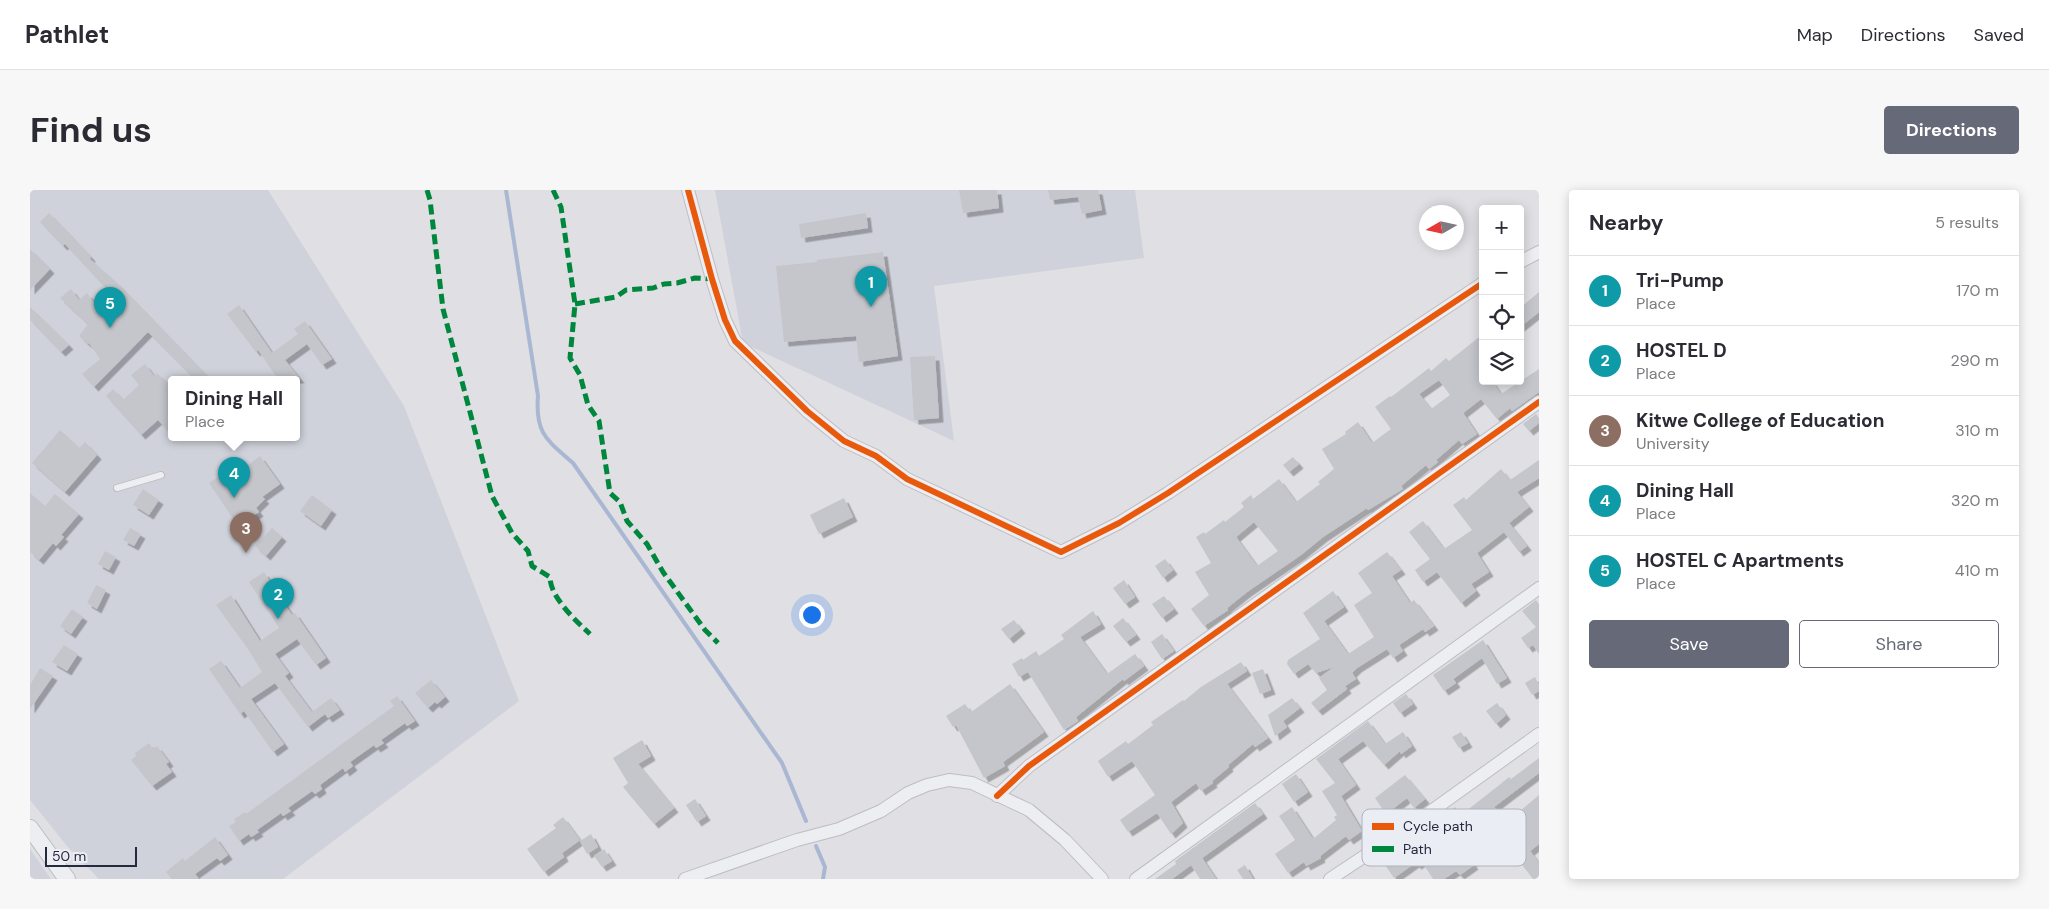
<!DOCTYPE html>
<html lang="en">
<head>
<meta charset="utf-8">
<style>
	:root { --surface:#fff; --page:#f7f7f7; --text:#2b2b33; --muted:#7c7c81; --line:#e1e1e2; --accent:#666978 }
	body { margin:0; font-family:"DM Sans",sans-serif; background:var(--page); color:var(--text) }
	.controls { position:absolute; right:15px; top:15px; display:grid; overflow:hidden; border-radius:5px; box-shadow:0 2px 12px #0003 }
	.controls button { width:45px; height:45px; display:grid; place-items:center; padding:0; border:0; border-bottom:1px solid var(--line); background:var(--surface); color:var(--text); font:25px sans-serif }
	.compass { position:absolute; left:1389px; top:15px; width:45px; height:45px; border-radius:50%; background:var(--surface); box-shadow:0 2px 12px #0003; rotate:261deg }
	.scale { position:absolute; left:15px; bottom:12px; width:92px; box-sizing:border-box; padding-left:5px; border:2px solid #252a3e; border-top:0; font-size:14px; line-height:18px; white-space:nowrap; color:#252a3e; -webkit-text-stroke:4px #ebedf5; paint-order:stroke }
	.you { position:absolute; left:781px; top:424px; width:18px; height:18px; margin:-12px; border:4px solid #fff; border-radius:50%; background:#1a73e8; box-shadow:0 0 0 8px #1a73e833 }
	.badge { display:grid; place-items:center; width:32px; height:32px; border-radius:50%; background:var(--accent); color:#fff; font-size:16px; font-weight:700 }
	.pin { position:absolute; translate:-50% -41px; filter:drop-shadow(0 1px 2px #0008) }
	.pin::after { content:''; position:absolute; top:26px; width:18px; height:15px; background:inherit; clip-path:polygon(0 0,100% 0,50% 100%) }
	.popup { position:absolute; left:138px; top:186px; width:132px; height:65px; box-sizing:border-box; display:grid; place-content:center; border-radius:5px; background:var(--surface); filter:drop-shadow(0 1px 4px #0005); font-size:16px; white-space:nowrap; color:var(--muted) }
	.popup b { font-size:19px; color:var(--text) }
	.popup::after { content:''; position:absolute; left:50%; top:100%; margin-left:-10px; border:10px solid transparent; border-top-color:var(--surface) }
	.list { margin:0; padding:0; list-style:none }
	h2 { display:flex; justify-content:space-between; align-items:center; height:65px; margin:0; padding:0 20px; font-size:21px }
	h2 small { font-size:16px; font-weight:400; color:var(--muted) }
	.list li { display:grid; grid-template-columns:32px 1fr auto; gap:15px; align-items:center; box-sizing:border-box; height:70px; padding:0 20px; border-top:1px solid var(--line) }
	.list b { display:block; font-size:19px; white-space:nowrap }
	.list p { margin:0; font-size:16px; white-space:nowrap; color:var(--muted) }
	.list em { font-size:16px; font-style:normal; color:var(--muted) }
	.actions { display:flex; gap:10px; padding:15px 20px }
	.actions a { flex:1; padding:11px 0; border:1px solid var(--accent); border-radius:5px; text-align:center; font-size:18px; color:var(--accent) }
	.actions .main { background:var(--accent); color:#fff }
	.icon { flex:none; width:28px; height:28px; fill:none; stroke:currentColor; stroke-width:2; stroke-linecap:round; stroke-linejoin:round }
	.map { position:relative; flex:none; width:1509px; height:689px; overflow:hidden; border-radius:5px }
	header { display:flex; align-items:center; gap:30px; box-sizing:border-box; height:70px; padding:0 25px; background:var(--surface); border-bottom:1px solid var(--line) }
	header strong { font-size:24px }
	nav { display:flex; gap:28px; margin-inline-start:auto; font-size:18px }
	.intro { display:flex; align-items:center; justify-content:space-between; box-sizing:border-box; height:120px; padding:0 30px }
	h1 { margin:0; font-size:35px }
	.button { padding:12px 22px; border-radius:5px; background:var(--accent); color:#fff; font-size:18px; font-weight:700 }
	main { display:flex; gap:30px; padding:0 30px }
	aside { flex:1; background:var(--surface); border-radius:5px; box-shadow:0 2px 12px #0003 }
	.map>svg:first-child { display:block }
	.built { fill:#d0d2db; fill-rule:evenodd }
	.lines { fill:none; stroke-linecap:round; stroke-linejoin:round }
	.stream { stroke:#aab7d2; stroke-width:4 }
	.building { fill:#c5c6cb; fill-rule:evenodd; filter:url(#shadow) }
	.service-casing { stroke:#bdbdc2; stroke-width:8 }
	.minor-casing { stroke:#bdbdc2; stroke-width:14 }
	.tertiary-casing { stroke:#bdbdc2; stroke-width:18 }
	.service { stroke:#edeef1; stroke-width:6 }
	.minor { stroke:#edeef1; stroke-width:12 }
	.tertiary { stroke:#edeef1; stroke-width:16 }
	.quiet { stroke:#00873e; stroke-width:5; stroke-dasharray:10 5; stroke-linecap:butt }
	.cycleway-casing { stroke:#ebedf5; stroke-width:9 }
	.cycleway { stroke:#e8590c; stroke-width:6 }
	.key { fill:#ebedf5; stroke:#b0b2be; stroke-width:1 }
	.key-label { font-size:14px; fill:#252a3e }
</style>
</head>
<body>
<header>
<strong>Pathlet</strong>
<nav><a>Map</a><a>Directions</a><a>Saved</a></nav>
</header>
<div class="intro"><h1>Find us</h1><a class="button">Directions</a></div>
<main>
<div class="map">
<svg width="1509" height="689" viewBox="0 0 1509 689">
	<defs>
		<filter id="shadow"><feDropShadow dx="4.5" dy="4.5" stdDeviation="0" flood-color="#0004"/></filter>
	</defs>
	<rect width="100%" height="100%" fill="#dfdfe4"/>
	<path class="built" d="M 0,0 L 238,0 L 374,216 L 489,511 L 253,689 L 69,689 L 37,656 L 0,610 ZM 142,189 L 266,189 L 266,247 L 142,247 Z
		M 685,0 L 1105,0 L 1114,68 L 904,96 L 924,251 L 713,153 Z
		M 0,659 L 21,689 L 0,689 Z"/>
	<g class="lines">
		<path class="stream" d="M 476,0 L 508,206 C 505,244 517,250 543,273 L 752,573 L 776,631
			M 786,656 L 795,677 L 793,689"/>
	</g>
	<path class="building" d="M 929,0 L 967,0 L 969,18 L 933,23 Z
		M 1018,0 L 1068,0 L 1072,20 L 1052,24 L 1048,7 L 1020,10 Z
		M 19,23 L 61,67 L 60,69 L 87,93 L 180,189 L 165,189 L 118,142 L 64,197 L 52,184 L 70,169 L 59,153 L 58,154 L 49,146 L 58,134 L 30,108 L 41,99 L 49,110 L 57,103 L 71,122 L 85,108 L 35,54 L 33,56 L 10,32 Z
		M 836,23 L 838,38 L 771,48 L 769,34 Z
		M 0,59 L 20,79 L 0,100 Z
		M 853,62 L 868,166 L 829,172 L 826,146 L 754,152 L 746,76 L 787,72 L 787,70 Z
		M 1509,102 L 1509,122 L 1490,137 L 1490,118 Z
		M 209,115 L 242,163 L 268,144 L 264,139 L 275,131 L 302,169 L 292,175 L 277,154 L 255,170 L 270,189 L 248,189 L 228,160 L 226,162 L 197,124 Z
		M 0,117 L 39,155 L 31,162 L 0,130 Z
		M 1453,144 L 1453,191 L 1462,191 L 1471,204 L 1509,179 L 1509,202 L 1482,221 L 1480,218 L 1467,229 L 1451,209 L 1433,223 L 1447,244 L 1432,254 L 1429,250 L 1406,270 L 1408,272 L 1399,279 L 1396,275 L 1371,296 L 1373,299 L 1338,320 L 1337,318 L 1293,347 L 1271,365 L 1217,402 L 1197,418 L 1198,420 L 1174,436 L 1161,419 L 1179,405 L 1165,382 L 1181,373 L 1166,347 L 1174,342 L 1175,344 L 1194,330 L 1195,332 L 1214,317 L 1211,313 L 1221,305 L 1223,309 L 1249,289 L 1266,312 L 1290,294 L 1288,292 L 1304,279 L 1292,259 L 1316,244 L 1315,242 L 1328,232 L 1342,253 L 1361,239 L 1345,217 L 1360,206 L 1361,207 L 1399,178 L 1401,181 L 1416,168 L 1419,171 ZM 1409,190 L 1420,205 L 1401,219 L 1389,204 ZM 1224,332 L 1248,361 L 1227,376 L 1206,347 Z
		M 905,166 L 909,228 L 884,230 L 880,167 Z
		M 115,174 L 124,186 L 127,183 L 142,198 L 142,245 L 128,230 L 111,245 L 76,206 L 83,199 L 93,210 L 109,195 L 101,185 Z
		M 1506,224 L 1509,228 L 1509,233 L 1499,241 L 1493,234 Z
		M 30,240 L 49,258 L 55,252 L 67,265 L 35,302 L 2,273 Z
		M 230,266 L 250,294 L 232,307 L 235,309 L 226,318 L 229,322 L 208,336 L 179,293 L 200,279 L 204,285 Z
		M 1263,267 L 1269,274 L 1259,282 L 1253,275 Z
		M 1509,270 L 1509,288 L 1487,302 L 1499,317 L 1479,333 L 1497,356 L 1489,362 L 1474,342 L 1447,363 L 1459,382 L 1441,394 L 1446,401 L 1431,413 L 1407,382 L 1393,392 L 1385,380 L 1400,369 L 1379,342 L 1393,331 L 1414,359 L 1442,340 L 1423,315 L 1434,307 L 1436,310 L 1471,279 L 1480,290 Z
		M 113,299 L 129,310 L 119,325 L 103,315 Z
		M 0,303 L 15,316 L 25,304 L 49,324 L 31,345 L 34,347 L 26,356 L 23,353 L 9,370 L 0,362 Z
		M 282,305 L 302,320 L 291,336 L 270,321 Z
		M 814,308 L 823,327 L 789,344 L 780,325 Z
		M 100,338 L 111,344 L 104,356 L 93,350 Z
		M 242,338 L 252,347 L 236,366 L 225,356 Z
		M 75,361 L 86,367 L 79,380 L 68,374 Z
		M 1357,362 L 1371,380 L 1362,386 L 1380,413 L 1384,410 L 1404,436 L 1395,442 L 1393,439 L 1369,455 L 1373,461 L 1363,468 L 1357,459 L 1327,478 L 1322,483 L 1326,489 L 1315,496 L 1317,499 L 1288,521 L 1281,513 L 1297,500 L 1289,488 L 1304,477 L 1286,483 L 1278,474 L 1264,484 L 1257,474 L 1258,470 L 1290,449 L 1273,423 L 1303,401 L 1314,417 L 1294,431 L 1318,464 L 1344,447 L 1324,415 L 1342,403 L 1328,383 Z
		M 1135,369 L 1143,380 L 1133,388 L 1125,376 Z
		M 234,382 L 262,425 L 265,423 L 296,468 L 286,475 L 267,449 L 245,464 L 259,483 L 255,486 L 282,522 L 301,508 L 310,520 L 298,528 L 295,524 L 278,537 L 245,493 L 221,509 L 254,554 L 243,562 L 214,521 L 210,524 L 179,479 L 191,471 L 210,498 L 232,482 L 218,459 L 186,415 L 201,405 L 230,451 L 249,438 L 219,392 Z
		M 1094,390 L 1105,407 L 1095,414 L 1083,398 Z
		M 66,395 L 76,400 L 67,419 L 57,413 Z
		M 1134,406 L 1144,419 L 1132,428 L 1122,414 Z
		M 1506,410 L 1509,414 L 1509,464 L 1503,455 L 1498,458 L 1491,448 L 1506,437 L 1492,421 Z
		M 42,419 L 53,427 L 41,444 L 30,436 Z
		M 1063,421 L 1071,434 L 1050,447 L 1077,484 L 1105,464 L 1114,476 L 1094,491 L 1093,489 L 1046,527 L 1048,531 L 1034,540 L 998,482 L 989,487 L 982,474 L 992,468 L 993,470 L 1006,461 L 1009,466 L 1034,449 L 1031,445 Z
		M 1093,428 L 1106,445 L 1096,452 L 1083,436 Z
		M 984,430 L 991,439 L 979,449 L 971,439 Z
		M 1132,444 L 1144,461 L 1132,469 L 1121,452 Z
		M 1453,450 L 1477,488 L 1467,494 L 1452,468 L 1423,489 L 1426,493 L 1414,501 L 1403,485 Z
		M 34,455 L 48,464 L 37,481 L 22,472 Z
		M 1211,472 L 1217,481 L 1197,494 L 1238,548 L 1225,557 L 1223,554 L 1198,575 L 1199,577 L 1182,591 L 1183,593 L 1171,601 L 1166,593 L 1141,612 L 1153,633 L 1141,644 L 1127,623 L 1098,642 L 1090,630 L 1125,605 L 1102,571 L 1078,587 L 1068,571 L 1096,551 L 1098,554 L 1123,535 L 1121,532 L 1153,510 L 1154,511 L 1171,497 Z
		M 10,478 L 23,486 L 0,519 L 0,495 Z
		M 1233,479 L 1241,500 L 1230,504 L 1222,483 Z
		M 1505,487 L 1509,495 L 1509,501 L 1502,505 L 1495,493 Z
		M 401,490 L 415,507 L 407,514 L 405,512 L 398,518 L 385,503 Z
		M 980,494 L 1014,542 L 973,572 L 975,576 L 954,588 L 926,535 L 923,537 L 916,526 L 935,514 L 941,522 Z
		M 1376,504 L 1383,514 L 1370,523 L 1363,513 Z
		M 367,506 L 385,531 L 377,536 L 375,533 L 351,550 L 354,553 L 346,558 L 344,555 L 320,572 L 323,576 L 315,582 L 313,578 L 290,595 L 292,599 L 285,604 L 282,601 L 258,618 L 261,621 L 253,626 L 251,623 L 227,640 L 229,642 L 221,647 L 219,644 L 209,651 L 199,636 L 206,632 L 204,629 L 215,622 L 216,624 L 364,516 L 360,511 Z
		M 1262,508 L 1270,518 L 1253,531 L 1257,537 L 1245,546 L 1238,525 Z
		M 1467,513 L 1476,525 L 1466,534 L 1456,521 Z
		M 1338,531 L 1355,554 L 1373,542 L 1382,556 L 1371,564 L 1370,561 L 1354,575 L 1333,551 L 1308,569 L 1326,595 L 1311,606 L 1332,641 L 1319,650 L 1316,646 L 1290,666 L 1291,668 L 1276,676 L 1274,672 L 1258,683 L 1245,664 L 1265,650 L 1249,626 L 1262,617 L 1283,649 L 1306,630 L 1304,627 L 1307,625 L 1292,601 L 1305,593 L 1286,569 Z
		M 1431,542 L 1438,553 L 1429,558 L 1422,547 Z
		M 612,550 L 621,566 L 608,574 L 644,618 L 624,634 L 593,597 L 598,593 L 583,568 Z
		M 119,553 L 123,559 L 127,556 L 139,572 L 136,574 L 142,582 L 122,596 L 101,570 L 106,566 L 105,563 Z
		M 1509,568 L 1509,583 L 1464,617 L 1477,632 L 1509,605 L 1509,654 L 1500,661 L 1509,673 L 1509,689 L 1503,689 L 1469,645 L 1442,673 L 1444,675 L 1430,685 L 1426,681 L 1414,689 L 1403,689 L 1392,672 L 1387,675 L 1385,673 L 1364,688 L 1351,669 L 1361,662 L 1364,666 L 1395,643 L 1392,639 L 1411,624 L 1413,627 L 1425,617 L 1431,625 L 1468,596 L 1479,587 L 1481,589 Z
		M 1266,584 L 1278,602 L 1264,612 L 1252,594 Z
		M 1375,585 L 1395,609 L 1384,618 L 1377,608 L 1356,624 L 1345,608 Z
		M 665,609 L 676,626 L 667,632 L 656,615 Z
		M 1225,613 L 1233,624 L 1172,668 L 1186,689 L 1170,689 L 1161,675 L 1142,689 L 1125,689 L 1146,674 L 1145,671 Z
		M 533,627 L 550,650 L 532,663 L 534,667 L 514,682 L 497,659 L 526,638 L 523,635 Z
		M 561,644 L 568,657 L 557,664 L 550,651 Z
		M 185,647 L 198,665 L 190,671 L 187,668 L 165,684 L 169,689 L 142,689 L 136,682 L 153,668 L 155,671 Z
		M 574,659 L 582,671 L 572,677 L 564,666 Z
		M 1215,675 L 1223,689 L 1213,689 L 1207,680 Z"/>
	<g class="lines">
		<g class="service-casing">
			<path id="service" d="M 87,298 L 131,285"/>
		</g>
		<g class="minor-casing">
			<path id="minor" d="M 658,0 L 682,89 L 695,130 L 705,151 L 777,221 L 814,251 L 846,266 L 877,289 L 1031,362 L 1089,333 L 1138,303 L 1453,93
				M 1490,72 L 1509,62
				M 967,606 L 999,576 L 1509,212
				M 655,689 L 767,650 L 809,639 L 851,621 L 878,603 L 897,595 L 919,590 L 942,593 L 999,620 L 1035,650 L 1072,689
				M 1106,689 L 1509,398
				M 1300,689 L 1389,630 L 1509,544"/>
		</g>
		<g class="tertiary-casing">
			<path id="tertiary" d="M 0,638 L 37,689"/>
		</g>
		<use href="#service" class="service"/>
		<use href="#minor" class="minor"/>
		<use href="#tertiary" class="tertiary"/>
		<path class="quiet" d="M 397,0 L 400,10 L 413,119 L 462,306 L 482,343 L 498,361 L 502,376 L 520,387 C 520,407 546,431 560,444
			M 523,0 L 531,17 L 545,114 L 540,168 L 550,185 L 558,215 L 569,231 L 580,303 L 590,312 L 597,331 L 617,354 L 633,382 L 675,440 L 688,453
			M 545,114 L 586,107 L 596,100 L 623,98 L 634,94 L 647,93 L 665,88 L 682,89"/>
		<g class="cycleway-casing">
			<path id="cycleway" d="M 658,0 L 682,89 L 695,130 L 705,151 L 777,221 L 814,251 L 846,266 L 877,289 L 1031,362 L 1089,333 L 1138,303 L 1453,93
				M 967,606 L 999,576 L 1509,212"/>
		</g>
		<use href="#cycleway" class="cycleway"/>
	</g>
	<rect x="1332" y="619" width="164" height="57" rx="8" class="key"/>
	<rect x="1342" y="633" width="22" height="7" fill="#e8590c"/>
	<rect x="1342" y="656" width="22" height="6" fill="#00873e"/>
	<g class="key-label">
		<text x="1373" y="641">Cycle path</text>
		<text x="1373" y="664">Path</text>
	</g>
</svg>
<div class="controls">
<button>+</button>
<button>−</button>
<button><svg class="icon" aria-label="locate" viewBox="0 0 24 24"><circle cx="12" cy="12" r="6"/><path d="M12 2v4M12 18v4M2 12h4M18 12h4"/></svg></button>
<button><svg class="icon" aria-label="layers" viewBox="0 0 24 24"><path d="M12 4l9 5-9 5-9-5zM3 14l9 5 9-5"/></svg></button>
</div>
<svg class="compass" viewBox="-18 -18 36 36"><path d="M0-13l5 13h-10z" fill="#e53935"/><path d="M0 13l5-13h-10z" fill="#7c7c81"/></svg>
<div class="scale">50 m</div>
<div class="you"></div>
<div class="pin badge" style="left:841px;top:117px;background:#0f9aa8">1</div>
<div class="pin badge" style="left:248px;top:429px;background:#0f9aa8">2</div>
<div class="pin badge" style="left:216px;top:363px;background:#8d6e63">3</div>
<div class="pin badge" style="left:204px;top:308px;background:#0f9aa8">4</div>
<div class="popup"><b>Dining Hall</b>Place</div>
<div class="pin badge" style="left:80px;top:138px;background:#0f9aa8">5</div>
</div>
<aside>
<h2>Nearby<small>5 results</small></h2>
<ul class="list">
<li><span class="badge" style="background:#0f9aa8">1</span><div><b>Tri-Pump</b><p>Place</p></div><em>170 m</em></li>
<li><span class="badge" style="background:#0f9aa8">2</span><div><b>HOSTEL D</b><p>Place</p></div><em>290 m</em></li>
<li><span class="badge" style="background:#8d6e63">3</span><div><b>Kitwe College of Education</b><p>University</p></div><em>310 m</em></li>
<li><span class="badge" style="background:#0f9aa8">4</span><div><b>Dining Hall</b><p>Place</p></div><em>320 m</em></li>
<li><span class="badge" style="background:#0f9aa8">5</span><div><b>HOSTEL C Apartments</b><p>Place</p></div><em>410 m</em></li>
</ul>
<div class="actions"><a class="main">Save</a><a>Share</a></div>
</aside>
</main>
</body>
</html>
